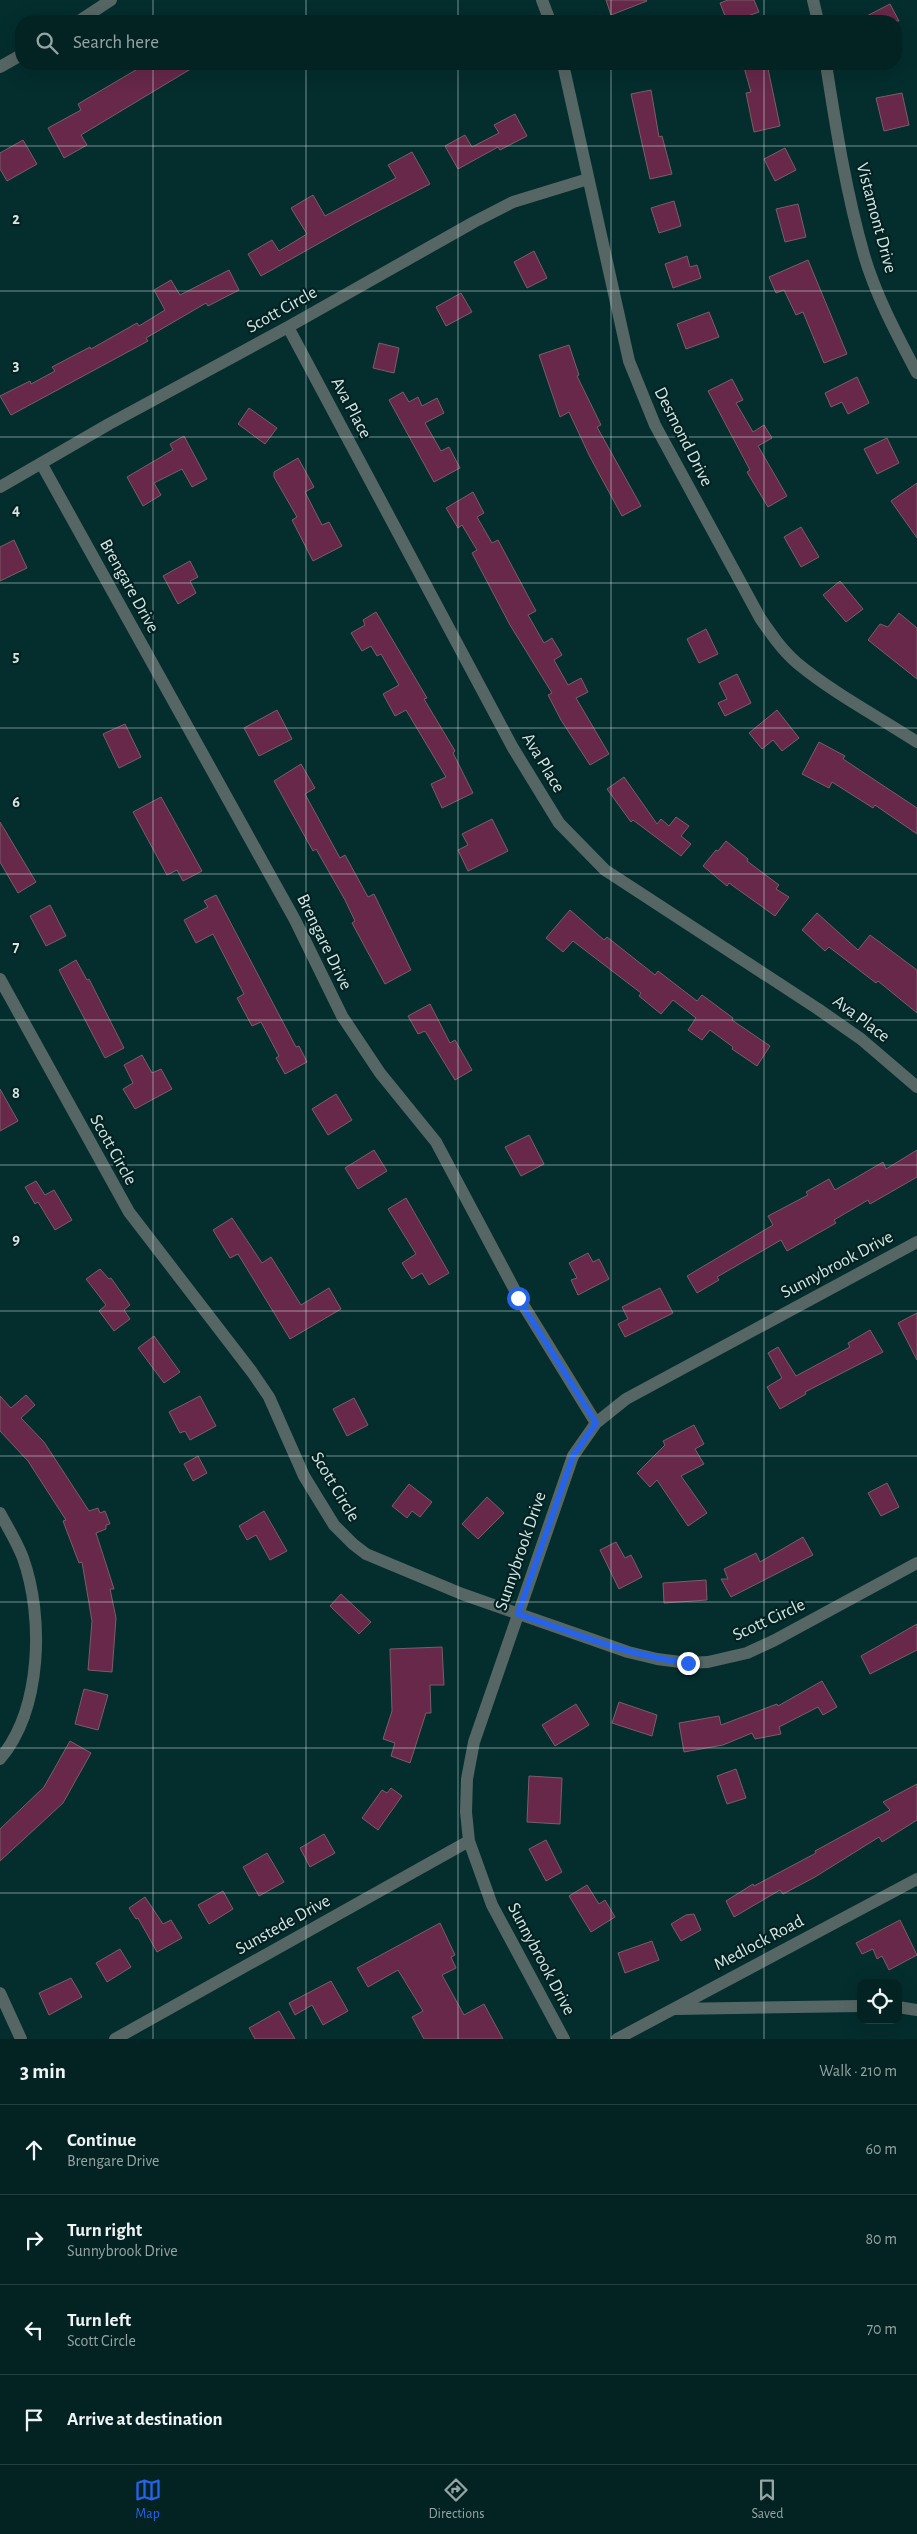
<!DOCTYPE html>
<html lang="en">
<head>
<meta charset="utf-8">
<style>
	:root { --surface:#032222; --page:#112f2f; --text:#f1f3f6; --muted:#97a4a5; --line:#243f40; --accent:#2563eb }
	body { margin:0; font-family:"Alegreya Sans",sans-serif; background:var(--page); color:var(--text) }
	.controls { position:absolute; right:15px; bottom:15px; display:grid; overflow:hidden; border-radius:10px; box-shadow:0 5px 20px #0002 }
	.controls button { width:45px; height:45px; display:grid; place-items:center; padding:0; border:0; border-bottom:1px solid var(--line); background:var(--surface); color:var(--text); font:25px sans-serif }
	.stop { position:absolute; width:15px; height:15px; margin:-11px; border:4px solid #2563eb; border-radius:50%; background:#fff }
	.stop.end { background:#2563eb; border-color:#fff; box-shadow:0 1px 5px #0008 }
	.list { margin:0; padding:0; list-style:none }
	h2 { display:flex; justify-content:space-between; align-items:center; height:65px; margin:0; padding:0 20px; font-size:21px }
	h2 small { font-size:16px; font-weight:400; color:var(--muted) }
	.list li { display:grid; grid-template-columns:32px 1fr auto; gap:15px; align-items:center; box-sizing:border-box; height:90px; padding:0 20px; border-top:1px solid var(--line) }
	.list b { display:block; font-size:19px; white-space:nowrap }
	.list p { margin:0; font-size:16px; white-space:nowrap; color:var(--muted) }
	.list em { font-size:16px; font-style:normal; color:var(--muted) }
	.icon { flex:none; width:28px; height:28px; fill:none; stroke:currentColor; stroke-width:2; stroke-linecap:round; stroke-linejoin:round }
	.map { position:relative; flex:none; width:917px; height:2039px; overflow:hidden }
	.search { position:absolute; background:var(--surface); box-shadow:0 5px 20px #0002; left:15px; right:15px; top:15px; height:55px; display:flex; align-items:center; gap:12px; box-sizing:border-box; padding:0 18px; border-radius:20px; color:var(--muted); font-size:19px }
	.sheet { height:425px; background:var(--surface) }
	nav { display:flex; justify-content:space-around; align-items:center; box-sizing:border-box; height:70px; border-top:1px solid var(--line); background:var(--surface); font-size:14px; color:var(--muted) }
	nav a { display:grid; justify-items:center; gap:2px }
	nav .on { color:var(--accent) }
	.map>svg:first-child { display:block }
	.building { fill:#672849; stroke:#7b5d6a }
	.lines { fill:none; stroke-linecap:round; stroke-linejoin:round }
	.minor { stroke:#566665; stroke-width:12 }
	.route { stroke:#2563eb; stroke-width:6 }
	.grid { fill:none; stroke:#d2e6e5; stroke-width:1; stroke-opacity:0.55 }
	.labels { text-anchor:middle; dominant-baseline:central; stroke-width:4.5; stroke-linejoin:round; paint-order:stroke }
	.street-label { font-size:18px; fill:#d2e6e5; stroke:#052222 }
	.grid-label { font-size:16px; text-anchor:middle; font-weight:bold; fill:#d2e6e5; stroke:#052222; stroke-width:4.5; stroke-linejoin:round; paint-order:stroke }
</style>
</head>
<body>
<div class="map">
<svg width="917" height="2039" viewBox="0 0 917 2039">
	<rect width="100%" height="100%" fill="#042d2d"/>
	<path class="building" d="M 606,0 L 646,0 L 647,1 L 611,15 Z
		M 728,0 L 754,0 L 759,12 L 734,21 L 727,21 L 720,3 Z
		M 890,4 L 899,21 L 857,21 Z
		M 146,64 L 199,64 L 81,135 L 87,145 L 64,158 L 48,128 L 81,110 L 78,104 Z
		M 743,64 L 767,64 L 780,126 L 754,132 L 746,93 L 751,92 Z
		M 651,90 L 659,137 L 662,136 L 672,174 L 650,179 L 631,94 Z
		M 902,93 L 909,125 L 884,131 L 876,98 Z
		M 515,114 L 527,136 L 500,150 L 498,147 L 458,169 L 445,146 L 465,135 L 472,147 L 499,133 L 494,125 Z
		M 23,140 L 37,164 L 7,181 L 0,169 L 0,153 Z
		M 785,148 L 796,170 L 775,181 L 764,159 Z
		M 412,152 L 430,184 L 355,223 L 261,276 L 248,254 L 272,240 L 279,251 L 307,234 L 291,208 L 313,195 L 325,216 L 396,178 L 388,165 Z
		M 674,201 L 681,226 L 659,233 L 651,208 Z
		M 798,204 L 806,237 L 785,242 L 776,209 Z
		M 534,251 L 547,278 L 527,288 L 514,262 Z
		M 687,256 L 690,267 L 697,265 L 701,278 L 673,288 L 665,264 Z
		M 808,260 L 847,354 L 824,363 L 803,312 L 796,315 L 784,290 L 776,293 L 769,277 Z
		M 229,270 L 239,290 L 208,306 L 206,303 L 146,338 L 148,341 L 11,415 L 0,396 L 30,381 L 31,384 L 55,371 L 52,367 L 90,347 L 91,349 L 137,323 L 139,326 L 165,310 L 154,290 L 171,280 L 180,295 Z
		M 461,293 L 472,312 L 446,326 L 436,307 Z
		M 709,312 L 719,337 L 686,349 L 677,324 Z
		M 379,343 L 399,348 L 394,373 L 373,368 Z
		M 569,345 L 579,375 L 577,376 L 601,425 L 597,427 L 641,506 L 622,516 L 590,457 L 569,412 L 560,417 L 539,355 Z
		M 857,377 L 869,403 L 848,414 L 842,402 L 831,407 L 825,393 Z
		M 732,379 L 743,400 L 736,403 L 753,432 L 764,425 L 772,438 L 758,446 L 787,496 L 768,507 L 747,472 L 750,470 L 708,391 Z
		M 403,392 L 409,402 L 418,397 L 422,406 L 437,398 L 444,413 L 425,423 L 441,451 L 449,447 L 460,468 L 434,482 L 389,400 Z
		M 249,408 L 277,428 L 265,444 L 238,424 Z
		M 184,436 L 207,479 L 192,487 L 182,469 L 154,483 L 161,495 L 143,506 L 127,477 L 173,450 L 170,444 Z
		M 887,438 L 899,463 L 877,474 L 864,449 Z
		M 298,458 L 314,487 L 305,492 L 322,525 L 329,522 L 342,546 L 313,561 L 292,520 L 297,517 L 274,477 L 274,472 Z
		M 917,483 L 917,538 L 891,501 Z
		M 473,492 L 484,513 L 477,517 L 492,543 L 498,540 L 536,611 L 528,615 L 544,643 L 552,638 L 562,655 L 554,660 L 568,685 L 581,678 L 588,692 L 576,698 L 609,754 L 590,765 L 561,720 L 548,695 L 552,693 L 510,625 L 472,553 L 477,550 L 462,525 L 458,528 L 446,508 Z
		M 801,527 L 819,557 L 801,567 L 784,537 Z
		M 14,540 L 27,568 L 0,581 L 0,547 Z
		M 190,561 L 198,577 L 190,581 L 196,593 L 178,604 L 163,576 Z
		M 840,581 L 863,609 L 846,622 L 823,595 Z
		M 376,612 L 427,698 L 424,699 L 455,751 L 453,753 L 473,793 L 442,808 L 431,784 L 446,777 L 406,710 L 395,716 L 383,694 L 399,685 L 381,654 L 377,656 L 371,646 L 362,651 L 351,633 L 365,625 L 363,620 Z
		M 899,613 L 917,628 L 917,679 L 868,640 L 880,624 L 888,627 Z
		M 706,629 L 718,654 L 699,663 L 687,639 Z
		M 737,674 L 751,703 L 725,716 L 718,703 L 727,699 L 719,683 Z
		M 277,710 L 292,739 L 259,756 L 244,728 Z
		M 777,710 L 799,738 L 782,751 L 773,740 L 762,749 L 749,733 Z
		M 125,724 L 141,757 L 119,768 L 103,734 Z
		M 819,742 L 845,756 L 843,759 L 917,808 L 917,834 L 875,805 L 873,808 L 832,782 L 829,788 L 802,774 Z
		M 301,764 L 315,788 L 305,794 L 340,858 L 345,855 L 368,897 L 374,894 L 411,970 L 385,984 L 352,923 L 355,921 L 345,900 L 316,849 L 313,851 L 274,781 Z
		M 624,777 L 657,824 L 661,819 L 669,826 L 676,817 L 689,826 L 681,836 L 691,844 L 681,856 L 633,820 L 631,822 L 607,789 Z
		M 161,797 L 202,871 L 183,881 L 177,870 L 167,875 L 133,812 Z
		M 492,819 L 508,851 L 468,871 L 458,850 L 468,845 L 462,834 Z
		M 0,822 L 36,882 L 18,893 L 0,862 Z
		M 726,841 L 748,859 L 747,861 L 779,885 L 776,889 L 789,897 L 775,916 L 729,883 L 727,886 L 703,866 L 716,850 L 718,851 Z
		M 216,895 L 296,1047 L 299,1046 L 307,1062 L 285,1074 L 276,1058 L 279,1056 L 261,1022 L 252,1026 L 237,998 L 244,994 L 213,934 L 196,943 L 184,920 L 208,907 L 204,901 Z
		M 50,905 L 66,936 L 46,946 L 30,916 Z
		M 570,910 L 604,940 L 607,937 L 655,975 L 658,971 L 697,1001 L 702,995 L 733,1018 L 732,1020 L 770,1046 L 757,1066 L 732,1049 L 733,1047 L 710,1030 L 702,1040 L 688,1030 L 696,1018 L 673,1000 L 661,1014 L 639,996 L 641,993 L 573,941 L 563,952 L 546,938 Z
		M 817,913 L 858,950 L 870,935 L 917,970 L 917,1013 L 878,981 L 876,983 L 829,947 L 825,951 L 802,930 Z
		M 76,960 L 87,980 L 89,979 L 124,1048 L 105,1058 L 59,970 Z
		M 430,1004 L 450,1043 L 455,1040 L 472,1070 L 455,1080 L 425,1031 L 418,1034 L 408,1016 Z
		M 142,1055 L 152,1073 L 161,1069 L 172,1089 L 135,1109 L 123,1089 L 133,1083 L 124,1065 Z
		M 0,1089 L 18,1121 L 0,1131 Z
		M 336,1094 L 352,1120 L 328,1135 L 312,1109 Z
		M 529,1135 L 544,1164 L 521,1176 L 505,1147 Z
		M 374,1150 L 387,1171 L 358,1189 L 345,1168 Z
		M 917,1150 L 917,1177 L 870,1204 L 868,1200 L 834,1220 L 836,1223 L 787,1251 L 781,1240 L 717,1277 L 719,1280 L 697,1293 L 687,1276 L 773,1225 L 768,1216 L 808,1195 L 806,1192 L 829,1179 L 835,1190 L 883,1162 L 886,1169 Z
		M 36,1181 L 45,1195 L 54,1190 L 72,1220 L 55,1230 L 38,1202 L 35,1204 L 25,1187 Z
		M 406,1198 L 449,1273 L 429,1285 L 422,1273 L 412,1279 L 402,1263 L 416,1254 L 388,1209 Z
		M 232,1218 L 262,1263 L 271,1257 L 301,1305 L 329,1288 L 341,1309 L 290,1339 L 238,1254 L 230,1258 L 213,1230 Z
		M 588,1253 L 593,1262 L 599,1259 L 609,1279 L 578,1295 L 571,1280 L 577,1278 L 569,1263 Z
		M 100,1269 L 109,1279 L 111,1278 L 130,1305 L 124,1310 L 130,1319 L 114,1331 L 99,1311 L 106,1305 L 86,1279 Z
		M 660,1288 L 673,1313 L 625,1337 L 618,1324 L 628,1319 L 622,1307 Z
		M 917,1313 L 917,1360 L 898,1323 Z
		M 870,1330 L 883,1352 L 805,1392 L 806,1394 L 780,1409 L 767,1387 L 782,1378 L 768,1353 L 778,1347 L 796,1376 L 850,1347 L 848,1343 Z
		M 154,1336 L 180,1372 L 164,1383 L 138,1348 Z
		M 26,1395 L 35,1405 L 21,1418 L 44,1442 L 89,1511 L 98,1508 L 100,1513 L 105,1511 L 110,1524 L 106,1525 L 106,1529 L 96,1533 L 114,1589 L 110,1589 L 116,1618 L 112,1672 L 88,1670 L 92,1621 L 82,1562 L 79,1563 L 63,1521 L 66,1520 L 28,1461 L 0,1431 L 0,1396 L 11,1408 Z
		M 200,1396 L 216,1426 L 190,1440 L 185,1431 L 180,1433 L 169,1412 Z
		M 354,1398 L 368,1425 L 347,1436 L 333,1409 Z
		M 694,1425 L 704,1444 L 695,1449 L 704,1464 L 681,1476 L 707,1513 L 688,1526 L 657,1480 L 650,1487 L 637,1473 L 665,1445 L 663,1441 Z
		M 198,1456 L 207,1473 L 193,1481 L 184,1464 Z
		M 887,1483 L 899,1507 L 881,1516 L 868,1493 Z
		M 409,1484 L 432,1502 L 420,1517 L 412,1511 L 407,1518 L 392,1506 Z
		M 487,1497 L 504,1513 L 478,1539 L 462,1524 Z
		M 264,1511 L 287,1551 L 270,1560 L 256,1535 L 247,1540 L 239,1526 Z
		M 803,1537 L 813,1555 L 731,1597 L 721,1579 L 728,1579 L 724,1569 L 756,1553 L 760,1562 Z
		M 616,1542 L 625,1558 L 631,1555 L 642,1577 L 619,1589 L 600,1550 Z
		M 706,1580 L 707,1600 L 664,1603 L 663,1583 Z
		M 341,1594 L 371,1622 L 359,1634 L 330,1606 Z
		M 917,1624 L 917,1650 L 870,1674 L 861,1656 Z
		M 442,1647 L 444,1685 L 430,1685 L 431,1713 L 426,1713 L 410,1763 L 391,1756 L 395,1743 L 383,1739 L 392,1711 L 390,1649 Z
		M 822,1681 L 837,1707 L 823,1715 L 818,1707 L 779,1727 L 781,1734 L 755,1739 L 752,1733 L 723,1745 L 684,1752 L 679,1723 L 719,1716 L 721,1725 L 777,1704 L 778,1706 Z
		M 84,1689 L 108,1695 L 98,1730 L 75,1724 Z
		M 619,1702 L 657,1715 L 652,1736 L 612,1723 Z
		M 576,1704 L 589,1725 L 555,1746 L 542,1725 Z
		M 70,1741 L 91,1753 L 63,1803 L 0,1861 L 0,1829 L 44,1787 Z
		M 736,1769 L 746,1798 L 727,1804 L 717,1776 Z
		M 529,1776 L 562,1778 L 560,1824 L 527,1822 Z
		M 917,1784 L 917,1820 L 882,1842 L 879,1837 L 815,1877 L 783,1894 L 780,1890 L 734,1917 L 726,1901 L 753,1884 L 754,1886 L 816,1853 L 815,1851 L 890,1810 L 883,1802 Z
		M 391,1788 L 402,1796 L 378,1830 L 362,1818 L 382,1790 L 387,1793 Z
		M 324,1834 L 335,1853 L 310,1867 L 300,1848 Z
		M 546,1840 L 562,1872 L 546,1881 L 529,1849 Z
		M 267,1853 L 284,1882 L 259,1896 L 243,1867 Z
		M 587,1885 L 599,1904 L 605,1900 L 615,1917 L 591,1932 L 569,1896 Z
		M 223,1891 L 233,1909 L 209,1924 L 198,1905 Z
		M 145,1897 L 163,1924 L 171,1920 L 182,1938 L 157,1952 L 138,1918 L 136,1919 L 129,1908 Z
		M 694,1914 L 701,1930 L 681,1941 L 671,1924 L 686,1915 Z
		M 900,1920 L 917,1955 L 889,1970 L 882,1956 L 877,1959 L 873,1949 L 862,1954 L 856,1943 Z
		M 440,1923 L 455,1955 L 451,1957 L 456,1968 L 442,1975 L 464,2015 L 484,2004 L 503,2039 L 424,2039 L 412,2017 L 423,2011 L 398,1970 L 368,1987 L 357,1968 Z
		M 652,1941 L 659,1960 L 625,1973 L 618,1953 Z
		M 120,1949 L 131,1967 L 107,1982 L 96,1963 Z
		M 71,1978 L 82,1997 L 49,2015 L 39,1993 Z
		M 331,1981 L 348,2011 L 323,2025 L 312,2005 L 295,2015 L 289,2003 Z
		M 279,2011 L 295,2039 L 255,2039 L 249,2028 Z"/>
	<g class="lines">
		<path class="minor" d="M 542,0 L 550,21
			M 813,0 L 818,21
			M 79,21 L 111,0
			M 563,64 L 629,361 L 655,425 L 760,618 C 771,634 782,650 797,663 C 833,693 877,716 917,742
			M 826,64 C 836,128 846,192 864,255 C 876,296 897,335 917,373
			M 0,67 L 21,55
			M 288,327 L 513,748 L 559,823 L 605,870 L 818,1009 L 861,1039 L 917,1087
			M 41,463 L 295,920 L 342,1016 L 380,1073 L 436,1142 L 519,1298 L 596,1423
			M 0,487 L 109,424 L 288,327 L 474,222 L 513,202 L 588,179
			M 0,979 L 129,1212 L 252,1372 L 269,1397 L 304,1476 L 334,1525 L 353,1544 L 366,1554 L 462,1594 L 628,1652 L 657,1659 L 688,1663 L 708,1662 L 747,1653 L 775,1640 L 917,1563
			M 0,1513 C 8,1528 17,1542 23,1558 C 44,1617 42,1709 0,1759
			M 0,1993 L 21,2039
			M 898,2007 L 917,2010
			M 676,2009 L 861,2006
			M 115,2039 L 469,1841
			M 564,2039 L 492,1905 L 469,1841 L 466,1812 L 467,1779 L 474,1742 L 573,1456 L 596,1423 L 626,1399 L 917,1242
			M 617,2039 L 917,1879"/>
	</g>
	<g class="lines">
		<path class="route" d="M 518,1298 L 596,1423 L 573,1456 L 518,1614 C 574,1633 629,1656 688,1663"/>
	</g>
	<path class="grid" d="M 153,0 L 153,21M 306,0 L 306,21M 458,0 L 458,21M 611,0 L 611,21M 764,0 L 764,21M 153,64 L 153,2039M 306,64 L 306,2039M 458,64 L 458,2039M 611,64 L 611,2039M 764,64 L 764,2039M 0,146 L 917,146M 0,291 L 917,291M 0,437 L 917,437M 0,583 L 917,583M 0,728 L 917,728M 0,874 L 917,874M 0,1020 L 917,1020M 0,1165 L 917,1165M 0,1311 L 917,1311M 0,1456 L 917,1456M 0,1602 L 917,1602M 0,1748 L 917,1748M 0,1893 L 917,1893"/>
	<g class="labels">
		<g class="street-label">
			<text transform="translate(876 218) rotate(75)">Vistamont Drive</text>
			<text transform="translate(282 310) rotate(-29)">Scott Circle</text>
			<text transform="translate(351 408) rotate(62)">Ava Place</text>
			<text transform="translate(683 437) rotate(63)">Desmond Drive</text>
			<text transform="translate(129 586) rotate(61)">Brengare Drive</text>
			<text transform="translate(543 763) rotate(59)">Ava Place</text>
			<text transform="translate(324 942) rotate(64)">Brengare Drive</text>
			<text transform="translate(861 1019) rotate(37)">Ava Place</text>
			<text transform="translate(113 1150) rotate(61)">Scott Circle</text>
			<text transform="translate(837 1265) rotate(-28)">Sunnybrook Drive</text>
			<text transform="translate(335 1487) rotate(59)">Scott Circle</text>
			<text transform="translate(521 1551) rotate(-71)">Sunnybrook Drive</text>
			<text transform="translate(769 1620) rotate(-25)">Scott Circle</text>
			<text transform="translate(283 1925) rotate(-29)">Sunstede Drive</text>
			<text transform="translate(759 1943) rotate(-28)">Medlock Road</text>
			<text transform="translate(541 1959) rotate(62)">Sunnybrook Drive</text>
		</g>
	</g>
	<g class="grid-label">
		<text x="16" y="224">2</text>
		<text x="16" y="370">3</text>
		<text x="16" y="515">4</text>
		<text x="16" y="661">5</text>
		<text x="16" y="807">6</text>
		<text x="16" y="952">7</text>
		<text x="16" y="1098">8</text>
		<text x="16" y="1244">9</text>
	</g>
</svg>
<div class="controls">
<button><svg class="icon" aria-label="locate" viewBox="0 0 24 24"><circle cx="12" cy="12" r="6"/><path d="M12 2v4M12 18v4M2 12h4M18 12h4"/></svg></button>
</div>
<div class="stop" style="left:518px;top:1298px"></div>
<div class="stop end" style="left:688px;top:1663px"></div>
<div class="search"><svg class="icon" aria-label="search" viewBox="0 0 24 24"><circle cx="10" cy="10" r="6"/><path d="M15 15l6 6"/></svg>Search here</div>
</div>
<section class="sheet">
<h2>3 min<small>Walk · 210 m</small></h2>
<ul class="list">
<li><svg class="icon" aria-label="ahead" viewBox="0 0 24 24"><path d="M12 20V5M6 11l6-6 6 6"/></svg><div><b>Continue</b><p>Brengare Drive</p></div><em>60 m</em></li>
<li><svg class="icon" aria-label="right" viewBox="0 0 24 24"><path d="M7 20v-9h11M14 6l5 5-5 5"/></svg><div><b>Turn right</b><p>Sunnybrook Drive</p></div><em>80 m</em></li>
<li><svg class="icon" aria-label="left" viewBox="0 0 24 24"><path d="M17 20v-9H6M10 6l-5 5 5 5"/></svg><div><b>Turn left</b><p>Scott Circle</p></div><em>70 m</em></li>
<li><svg class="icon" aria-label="arrive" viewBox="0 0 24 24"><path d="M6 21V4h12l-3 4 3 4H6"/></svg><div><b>Arrive at destination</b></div></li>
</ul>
</section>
<nav>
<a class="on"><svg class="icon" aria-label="map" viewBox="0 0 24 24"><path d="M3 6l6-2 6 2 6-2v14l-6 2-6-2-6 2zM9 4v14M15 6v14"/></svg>Map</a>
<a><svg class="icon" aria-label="directions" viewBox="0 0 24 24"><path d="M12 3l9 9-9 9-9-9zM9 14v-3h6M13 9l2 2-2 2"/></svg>Directions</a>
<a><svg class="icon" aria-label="saved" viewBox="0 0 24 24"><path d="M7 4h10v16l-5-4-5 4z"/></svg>Saved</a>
</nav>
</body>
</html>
